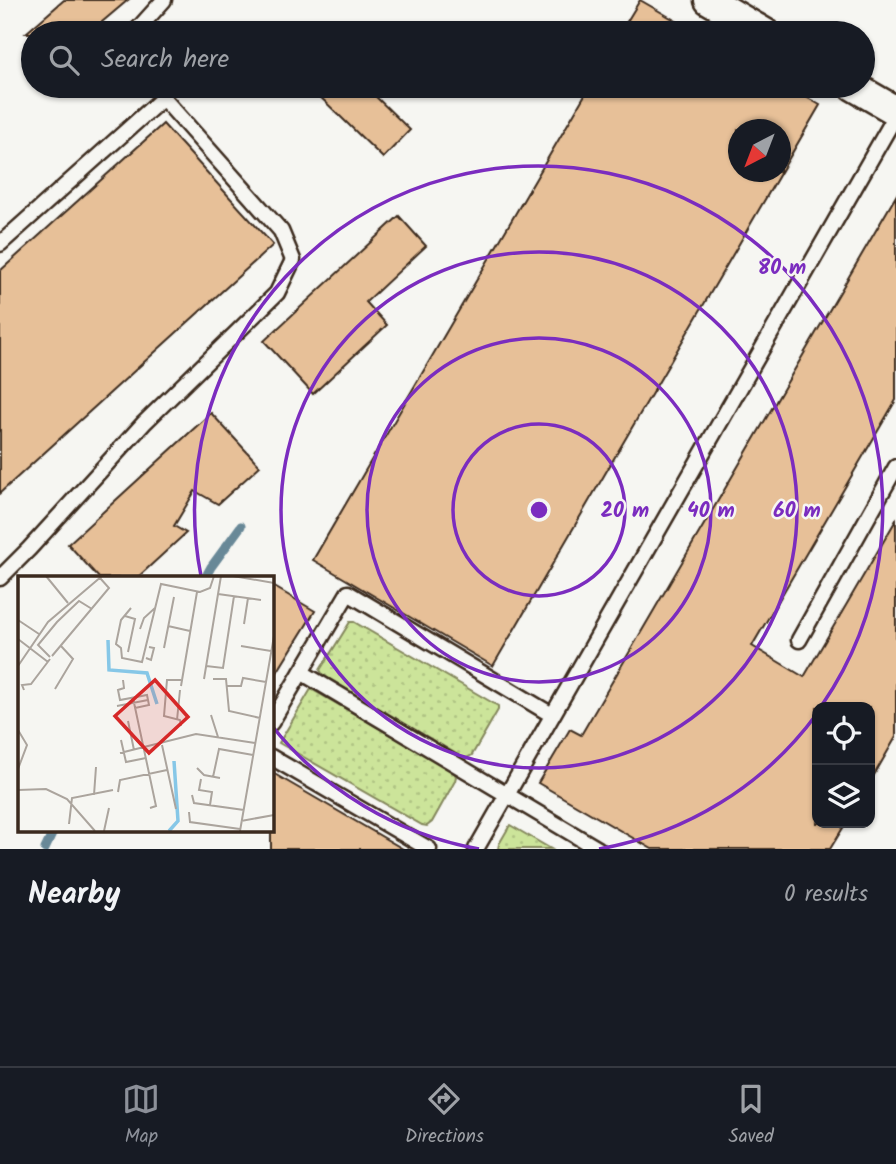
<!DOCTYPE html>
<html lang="en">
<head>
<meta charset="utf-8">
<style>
	:root { --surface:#171b24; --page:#20242c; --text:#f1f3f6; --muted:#9ea1a6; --line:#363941; --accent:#8c9099 }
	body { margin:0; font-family:Kalam,sans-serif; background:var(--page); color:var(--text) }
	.controls { position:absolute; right:21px; bottom:21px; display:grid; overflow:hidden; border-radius:14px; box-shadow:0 2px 5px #0004 }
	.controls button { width:63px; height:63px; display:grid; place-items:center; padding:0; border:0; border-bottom:2px solid var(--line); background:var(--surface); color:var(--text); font:35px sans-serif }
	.compass { position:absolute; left:728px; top:119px; width:63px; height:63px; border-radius:50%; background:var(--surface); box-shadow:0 2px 5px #0004; rotate:222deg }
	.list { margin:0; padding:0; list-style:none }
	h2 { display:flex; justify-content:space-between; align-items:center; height:91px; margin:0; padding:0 28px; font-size:30px }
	h2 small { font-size:23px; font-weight:400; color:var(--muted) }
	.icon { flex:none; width:38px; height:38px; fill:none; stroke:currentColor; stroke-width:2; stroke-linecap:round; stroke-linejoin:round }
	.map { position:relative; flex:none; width:896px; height:849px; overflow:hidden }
	.search { position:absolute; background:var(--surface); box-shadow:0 2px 5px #0004; left:21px; right:21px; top:21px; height:77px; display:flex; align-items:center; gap:18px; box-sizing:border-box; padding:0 24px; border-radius:38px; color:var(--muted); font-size:26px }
	.sheet { height:217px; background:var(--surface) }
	nav { display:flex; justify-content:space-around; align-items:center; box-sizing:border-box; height:98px; border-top:2px solid var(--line); background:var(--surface); font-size:19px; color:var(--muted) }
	nav a { display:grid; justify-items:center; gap:4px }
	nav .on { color:var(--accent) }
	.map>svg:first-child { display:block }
	.grass { fill:url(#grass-dots); stroke:#84875c; stroke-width:2 }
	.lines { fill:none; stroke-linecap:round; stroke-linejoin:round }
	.stream { stroke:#688897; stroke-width:9 }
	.building { fill:#e7c098; stroke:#3b2a1e; stroke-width:2; fill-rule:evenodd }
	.service-casing { stroke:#3b2a1e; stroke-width:19 }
	.minor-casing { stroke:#3b2a1e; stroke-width:33 }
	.service { stroke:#f6f6f2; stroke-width:14 }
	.minor { stroke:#f6f6f2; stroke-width:28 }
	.ring { fill:none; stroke:#7b2cbf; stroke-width:3.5 }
	.inset-river { fill:none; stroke:#86c7e7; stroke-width:3.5 }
	.inset-road { fill:none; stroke:#aba49d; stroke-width:2 }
	.view { fill:#d62828; fill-opacity:0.15; stroke:#d62828; stroke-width:3.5 }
	.inset-edge { fill:none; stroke:#3b2a1e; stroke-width:3.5 }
	.centre { fill:#7b2cbf; stroke:#f6f6f2; stroke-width:3.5 }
	.ring-label { font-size:21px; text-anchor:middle; font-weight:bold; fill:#7b2cbf; stroke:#f6f6f2; stroke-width:5; stroke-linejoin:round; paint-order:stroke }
</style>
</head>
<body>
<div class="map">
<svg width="896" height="849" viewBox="0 0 896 849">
	<defs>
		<pattern id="grass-dots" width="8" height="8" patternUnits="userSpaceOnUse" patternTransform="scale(1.75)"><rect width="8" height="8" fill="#cce49a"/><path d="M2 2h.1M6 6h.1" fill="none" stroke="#b0c484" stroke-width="1.8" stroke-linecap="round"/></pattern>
	</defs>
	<rect width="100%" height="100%" fill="#f6f6f2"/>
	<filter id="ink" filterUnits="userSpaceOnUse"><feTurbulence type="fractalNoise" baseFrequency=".0143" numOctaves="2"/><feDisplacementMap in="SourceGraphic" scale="14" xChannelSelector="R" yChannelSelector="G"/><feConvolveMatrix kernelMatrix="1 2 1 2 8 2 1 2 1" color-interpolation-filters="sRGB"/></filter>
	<g filter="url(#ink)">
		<path class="grass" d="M 350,622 L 354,622 L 498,706 L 498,710 L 472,755 L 465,759 L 323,675 L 320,670 Z
			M 311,689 L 453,771 L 456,776 L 455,781 L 432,822 L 427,826 L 422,825 L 279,743 Z
			M 510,825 L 551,849 L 498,849 L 499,844 Z"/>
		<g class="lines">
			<path class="stream" d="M 205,578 L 211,567 L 241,526
				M 45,849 L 54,830"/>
		</g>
		<path class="building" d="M 64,0 L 128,0 L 89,33 L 26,33 Z
			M 640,0 L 697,33 L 620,33 Z
			M 309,86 L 365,86 L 410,130 L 383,158 Z
			M 590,86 L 787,86 L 820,105 L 493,666 L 313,560 ZM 738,130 L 780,130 L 780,172 L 738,172 Z
			M 163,124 L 273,245 L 0,493 L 0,271 Z
			M 896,196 L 896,400 L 752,646 L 804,677 L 896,520 L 896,737 L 870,782 L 870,707 L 817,707 L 817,823 L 846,823 L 830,849 L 652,849 L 538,783 L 570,729 L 581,735 Z
			M 399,216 L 426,246 L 366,302 L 387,325 L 313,394 L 264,341 Z
			M 211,413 L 260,466 L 218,504 L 195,491 L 174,526 L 186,533 L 137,578 L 99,578 L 68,544 Z
			M 271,585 L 315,611 L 271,682 Z
			M 271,772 L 403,849 L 271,849 Z"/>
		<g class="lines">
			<g class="service-casing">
				<path id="service" d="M 136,33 L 136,31 L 164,0
					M 0,244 L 163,98
					M 0,578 L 29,549 L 144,423 L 277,293 L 293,260 L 281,231 L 163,98 L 156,86
					M 799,640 L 896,467
					M 301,672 L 598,849
					M 271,723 L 348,593 L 552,715
					M 271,757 L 429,849
					M 476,849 L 896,115"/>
			</g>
			<g class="minor-casing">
				<path id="minor" d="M 709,0 L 765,33
					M 853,86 L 896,111"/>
			</g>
			<use href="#service" class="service"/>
			<use href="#minor" class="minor"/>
		</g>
	</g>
	<g class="ring">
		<circle cx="539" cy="510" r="86"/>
		<circle cx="539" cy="510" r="172"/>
		<circle cx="539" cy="510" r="258"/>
		<path d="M816 715A344 344 0 0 1 599 849M479 849A344 344 0 0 1 272 726M201 576A344 344 0 1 1 822 705"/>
	</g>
	<g transform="translate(18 576)">
		<rect width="256" height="256" fill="#f6f6f2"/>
		<path class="inset-river" d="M 90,64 L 91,94 L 129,97 L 139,128M 151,255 L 160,245 L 156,185"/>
		<path class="inset-road" d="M 28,0 L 50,27M 215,0 L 256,7M 200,18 L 243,24M 113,32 L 103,44 L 98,68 L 103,72 L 104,82 L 124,86 L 143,8 L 182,16 L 192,12 L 196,0M 107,40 L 117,43 L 110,76M 0,44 L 21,58M 226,48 L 230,22M 150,50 L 172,55M 122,53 L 126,42 L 137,32M 0,63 L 30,86M 223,70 L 253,75M 146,72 L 156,21M 34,80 L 91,12 L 82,2M 32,81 L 20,69 L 39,46 L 61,25 L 74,33M 128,82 L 133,84 L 136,72 L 131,71M 0,90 L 30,46 L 84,0M 188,90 L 205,92 L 216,20M 186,103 L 203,0M 195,103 L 208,103 L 211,135 L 242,142M 105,104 L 106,112 L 100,114 L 102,124 L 129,119 L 131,129 L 117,132M 163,110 L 179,16M 208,110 L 223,110 L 225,102 L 248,106M 37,113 L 55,83 L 43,70M 6,114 L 4,109 L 13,108 L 32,83M 115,122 L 138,230 L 132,232M 99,130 L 130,124M 193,139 L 200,161M 159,144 L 162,114M 110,145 L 116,174M 163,150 L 162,144 L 146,140 L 149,104 L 163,104M 0,154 L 9,169 L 0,193M 103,164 L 108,186 L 128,182M 144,169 L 158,233M 102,177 L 178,158 L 237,167M 179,192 L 186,199 L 202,202M 195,201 L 201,173 L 235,179M 183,203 L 181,214 L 194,216 L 192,229M 0,214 L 28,213 L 49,223 L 77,255M 100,216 L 102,204 L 149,194M 76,219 L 78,191M 174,219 L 176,227 L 226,234M 171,236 L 172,246 L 222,253M 223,245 L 256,239M 51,248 L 54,222 L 95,214M 86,255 L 91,232M 222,255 L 256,60"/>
		<path class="view" d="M 137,104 L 170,141 L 131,177 L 97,140 Z"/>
		<rect width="256" height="256" class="inset-edge"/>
	</g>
	<circle cx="539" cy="510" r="10" class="centre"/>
	<g class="ring-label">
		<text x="782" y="274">80 m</text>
		<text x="625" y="517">20 m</text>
		<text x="711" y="517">40 m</text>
		<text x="797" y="517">60 m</text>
	</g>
</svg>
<div class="controls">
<button><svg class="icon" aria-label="locate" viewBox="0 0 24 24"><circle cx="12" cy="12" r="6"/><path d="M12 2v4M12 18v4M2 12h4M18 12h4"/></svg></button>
<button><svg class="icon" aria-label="layers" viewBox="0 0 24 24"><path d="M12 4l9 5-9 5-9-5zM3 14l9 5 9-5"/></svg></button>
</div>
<svg class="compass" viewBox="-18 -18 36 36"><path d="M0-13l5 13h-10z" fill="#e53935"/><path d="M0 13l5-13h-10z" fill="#9ea1a6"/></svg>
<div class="search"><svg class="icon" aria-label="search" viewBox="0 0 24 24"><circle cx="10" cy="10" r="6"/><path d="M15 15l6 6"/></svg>Search here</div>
</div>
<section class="sheet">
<h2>Nearby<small>0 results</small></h2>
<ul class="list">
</ul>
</section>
<nav>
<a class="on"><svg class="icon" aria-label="map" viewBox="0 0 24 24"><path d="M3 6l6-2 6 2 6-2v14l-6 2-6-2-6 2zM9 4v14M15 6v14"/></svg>Map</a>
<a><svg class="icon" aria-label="directions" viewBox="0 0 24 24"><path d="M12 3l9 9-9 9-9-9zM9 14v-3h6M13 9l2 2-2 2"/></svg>Directions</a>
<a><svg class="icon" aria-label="saved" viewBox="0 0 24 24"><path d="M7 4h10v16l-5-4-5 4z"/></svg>Saved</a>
</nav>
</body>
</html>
